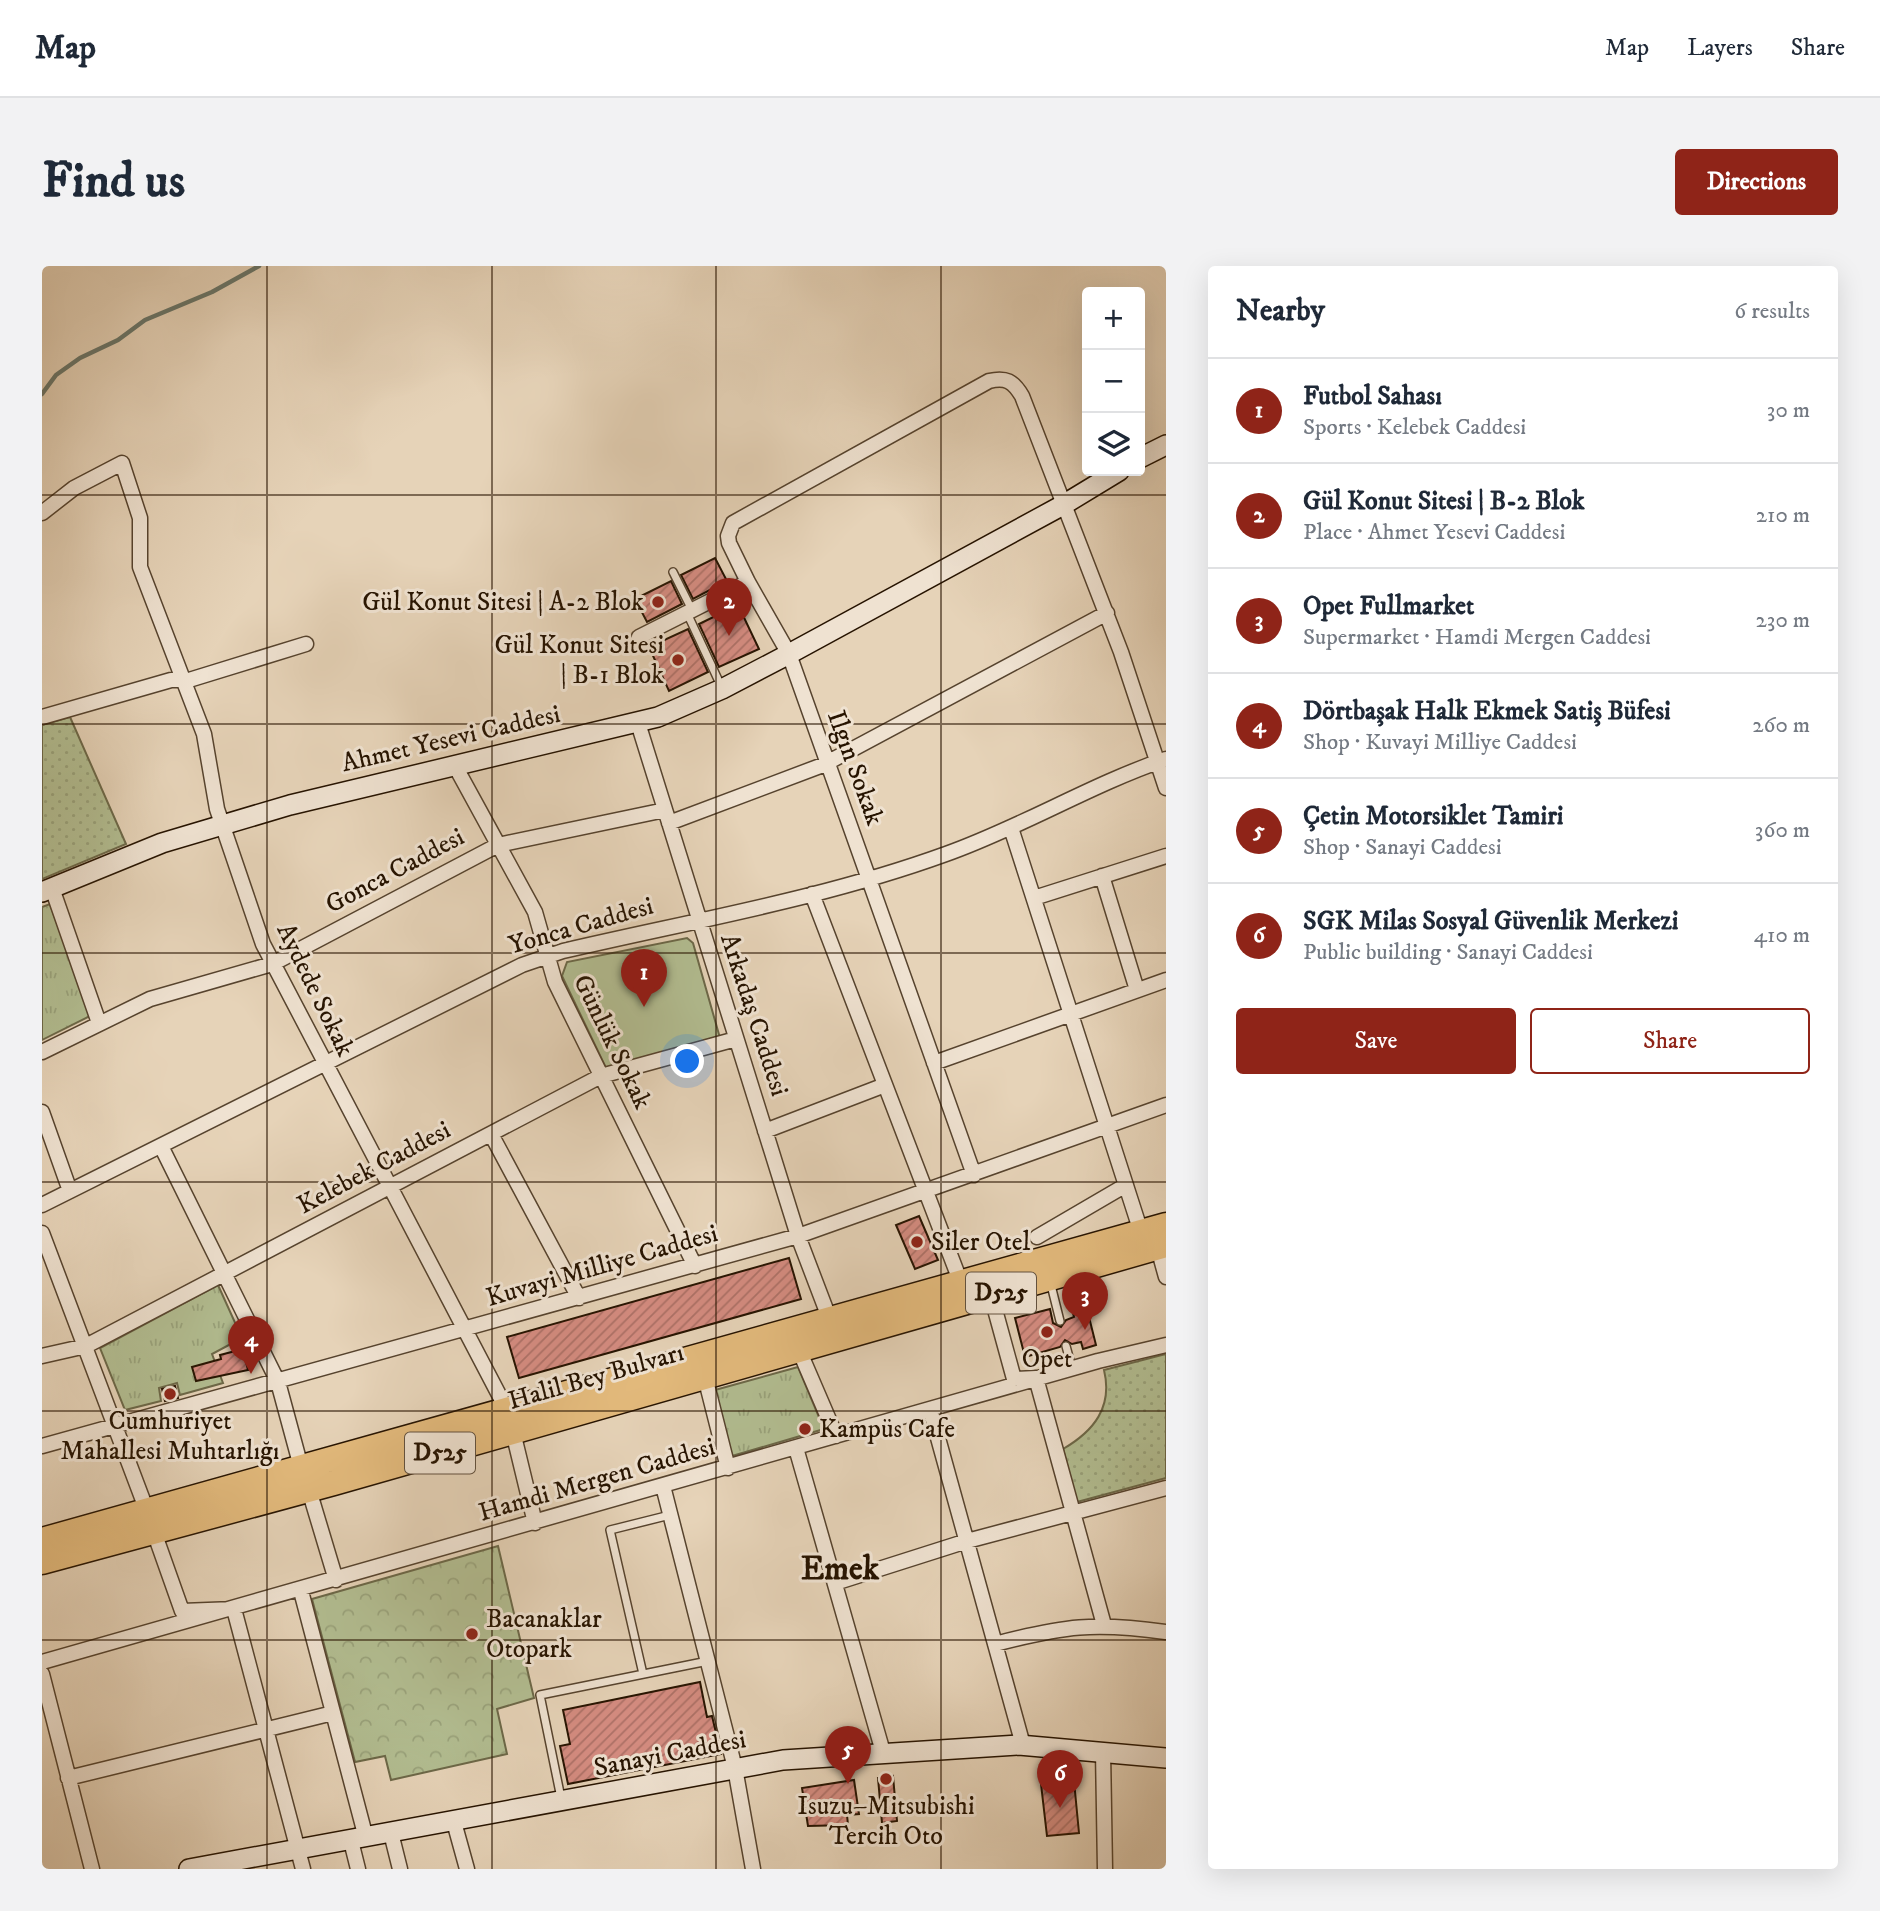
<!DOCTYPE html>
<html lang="en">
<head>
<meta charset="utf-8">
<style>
	:root { --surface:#fff; --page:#f2f2f3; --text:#1f2937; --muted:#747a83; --line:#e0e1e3; --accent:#8f2418 }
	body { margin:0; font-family:"IM FELL DW Pica",serif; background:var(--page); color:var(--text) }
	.controls { position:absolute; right:21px; top:21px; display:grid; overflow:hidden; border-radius:7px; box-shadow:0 7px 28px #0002 }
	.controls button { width:63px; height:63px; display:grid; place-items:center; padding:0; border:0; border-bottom:2px solid var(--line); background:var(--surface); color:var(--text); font:35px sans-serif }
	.you { position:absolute; left:646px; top:796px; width:24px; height:24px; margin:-18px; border:5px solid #fff; border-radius:50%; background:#1a73e8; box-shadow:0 0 0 10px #1a73e833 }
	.badge { display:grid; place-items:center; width:46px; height:46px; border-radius:50%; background:var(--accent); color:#fff; font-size:23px; font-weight:700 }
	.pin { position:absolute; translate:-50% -58px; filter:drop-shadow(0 2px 4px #0008) }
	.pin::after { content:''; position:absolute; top:37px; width:24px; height:21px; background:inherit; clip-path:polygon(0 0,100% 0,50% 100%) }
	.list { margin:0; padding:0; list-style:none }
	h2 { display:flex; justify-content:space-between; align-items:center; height:91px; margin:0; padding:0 28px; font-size:30px }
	h2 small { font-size:23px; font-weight:400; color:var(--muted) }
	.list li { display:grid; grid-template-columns:46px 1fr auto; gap:21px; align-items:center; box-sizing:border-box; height:105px; padding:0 28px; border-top:2px solid var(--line) }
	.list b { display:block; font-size:26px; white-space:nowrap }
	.list p { margin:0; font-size:23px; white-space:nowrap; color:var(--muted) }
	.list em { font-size:23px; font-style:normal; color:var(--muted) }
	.actions { display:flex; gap:14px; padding:21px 28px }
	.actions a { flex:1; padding:16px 0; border:2px solid var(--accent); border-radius:7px; text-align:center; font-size:24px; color:var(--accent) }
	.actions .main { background:var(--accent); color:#fff }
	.icon { flex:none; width:38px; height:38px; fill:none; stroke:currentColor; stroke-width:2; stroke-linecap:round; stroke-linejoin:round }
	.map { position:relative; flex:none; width:1124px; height:1603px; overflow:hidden; border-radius:7px }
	header { display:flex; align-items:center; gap:42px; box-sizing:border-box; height:98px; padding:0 35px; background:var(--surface); border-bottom:2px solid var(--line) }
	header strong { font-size:33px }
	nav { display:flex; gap:38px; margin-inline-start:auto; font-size:24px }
	.intro { display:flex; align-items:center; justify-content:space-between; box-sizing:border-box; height:168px; padding:0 42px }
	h1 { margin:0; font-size:49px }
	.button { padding:18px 32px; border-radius:7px; background:var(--accent); color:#fff; font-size:24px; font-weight:700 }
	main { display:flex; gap:42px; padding:0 42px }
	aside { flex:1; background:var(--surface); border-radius:7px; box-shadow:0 7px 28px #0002 }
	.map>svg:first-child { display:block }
	.grass { fill:url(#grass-dots); stroke:#6c6848; stroke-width:2 }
	.forest { fill:url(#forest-crowns); stroke:#6c6848; stroke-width:2 }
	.park { fill:url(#park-tufts); stroke:#6c6848; stroke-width:2 }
	.pitch { fill:#b2bd91; stroke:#6c6848; stroke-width:2 }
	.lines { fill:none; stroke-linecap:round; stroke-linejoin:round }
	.stream { stroke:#69766a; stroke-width:4.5 }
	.building { fill:url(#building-hatch); stroke:#261300; stroke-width:2 }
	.lane-casing { stroke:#56432e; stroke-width:10 }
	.street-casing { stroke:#56432e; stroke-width:17 }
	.secondary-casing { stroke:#261300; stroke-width:22 }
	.highway-casing { stroke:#261300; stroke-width:27 }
	.lane { stroke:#efe2d1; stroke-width:7 }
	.street { stroke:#efe2d1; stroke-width:14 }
	.secondary { stroke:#efe2d1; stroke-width:19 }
	.highway { stroke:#e3ba7c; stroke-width:24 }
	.grid { fill:none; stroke:#261300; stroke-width:2; stroke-opacity:0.55 }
	.poi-dot { fill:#8f2418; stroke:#efe2d1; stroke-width:2.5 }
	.labels { text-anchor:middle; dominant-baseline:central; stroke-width:6; stroke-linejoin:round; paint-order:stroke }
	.shield { fill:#efe2d1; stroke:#62513f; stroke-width:2 }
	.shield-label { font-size:24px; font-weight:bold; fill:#261300 }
	.poi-label { font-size:26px; fill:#261300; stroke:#efe2d1; text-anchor:start }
	.street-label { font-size:26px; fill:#261300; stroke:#efe2d1 }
	.district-label { font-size:33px; font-weight:bold; fill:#261300; stroke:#efe2d1 }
</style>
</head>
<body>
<header>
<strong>Map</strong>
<nav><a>Map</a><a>Layers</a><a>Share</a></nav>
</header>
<div class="intro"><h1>Find us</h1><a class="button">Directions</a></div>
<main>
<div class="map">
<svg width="1124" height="1603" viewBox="0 0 1124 1603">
	<defs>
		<pattern id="grass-dots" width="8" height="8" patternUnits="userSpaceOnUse" patternTransform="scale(1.75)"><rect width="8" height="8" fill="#b2bd91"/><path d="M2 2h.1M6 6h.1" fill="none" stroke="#99a27b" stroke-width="1.8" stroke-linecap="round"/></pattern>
		<pattern id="forest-crowns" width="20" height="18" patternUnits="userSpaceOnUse" patternTransform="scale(1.75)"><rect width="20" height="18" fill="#b2bd91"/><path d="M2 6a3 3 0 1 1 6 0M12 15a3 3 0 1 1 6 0" fill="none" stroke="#99a27b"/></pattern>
		<pattern id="park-tufts" width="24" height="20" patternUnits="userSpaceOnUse" patternTransform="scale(1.75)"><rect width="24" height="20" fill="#b2bd91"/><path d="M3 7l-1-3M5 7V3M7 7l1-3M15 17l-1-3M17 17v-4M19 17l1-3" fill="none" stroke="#99a27b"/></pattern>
		<pattern id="building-hatch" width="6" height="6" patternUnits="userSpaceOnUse" patternTransform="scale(1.75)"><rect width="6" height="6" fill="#d58c81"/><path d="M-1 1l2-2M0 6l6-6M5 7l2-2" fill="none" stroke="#ad7167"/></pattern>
	</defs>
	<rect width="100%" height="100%" fill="#e6d3b8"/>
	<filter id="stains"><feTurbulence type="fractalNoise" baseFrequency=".00286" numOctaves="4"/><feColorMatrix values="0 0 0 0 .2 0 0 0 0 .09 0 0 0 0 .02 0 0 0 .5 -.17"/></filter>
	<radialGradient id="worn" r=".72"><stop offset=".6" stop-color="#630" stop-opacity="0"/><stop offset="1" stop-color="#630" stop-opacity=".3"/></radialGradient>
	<path class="grass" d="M 28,451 L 84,578 L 0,613 L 0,459 Z
		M 1124,1088 L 1124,1212 L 1035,1236 L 1021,1183 C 1052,1165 1071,1141 1062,1104 Z"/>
	<path class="forest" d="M 456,1280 L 492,1432 L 455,1443 L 465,1488 L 349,1514 L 343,1490 L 313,1496 L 270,1333 Z"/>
	<path class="park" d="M 8,638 L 48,750 L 0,774 L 0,641 Z
		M 176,1019 L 200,1072 L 170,1088 L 181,1117 L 138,1129 L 135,1117 L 117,1122 L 119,1135 L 83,1144 L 58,1082 Z
		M 756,1101 L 782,1163 L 690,1190 L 673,1124 Z"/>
	<path class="pitch" d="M 645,672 L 651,677 L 678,772 L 565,804 L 520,710 L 525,696 Z"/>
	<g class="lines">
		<path class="stream" d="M 0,128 L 14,109 L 38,92 L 76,74 L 103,54 L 170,26 L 217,0"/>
	</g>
	<path class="building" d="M 673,292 L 685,315 L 651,333 L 639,309 Z
		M 629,315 L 640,338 L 605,356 L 593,333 Z
		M 696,339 L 717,383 L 677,401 L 657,358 Z
		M 646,363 L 666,406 L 627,425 L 607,381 Z
		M 877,950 L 896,994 L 873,1003 L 854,959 Z
		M 747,992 L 759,1033 L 477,1112 L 465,1071 Z
		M 1008,1043 L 1011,1057 L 1019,1061 L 1024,1054 L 1032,1051 L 1031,1047 L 1045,1043 L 1054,1079 L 1041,1083 L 1039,1076 L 1030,1078 L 1023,1074 L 1018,1081 L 983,1091 L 973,1052 Z
		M 201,1083 L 206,1104 L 154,1115 L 150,1101 L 179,1093 L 178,1089 Z
		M 133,1120 L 136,1132 L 123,1135 L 120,1123 Z
		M 658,1416 L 665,1451 L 670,1450 L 679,1488 L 526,1518 L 518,1480 L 528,1478 L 521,1444 Z
		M 851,1510 L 855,1555 L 840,1557 L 836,1512 Z
		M 812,1514 L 817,1548 L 805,1549 L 806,1559 L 766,1560 L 760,1522 Z
		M 1032,1515 L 1037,1567 L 1005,1570 L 999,1518 Z"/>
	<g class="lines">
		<g class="lane-casing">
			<path id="lane" d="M 631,306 L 650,344
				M 645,347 L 680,422
				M 1008,1015 L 1018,1055
				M 1024,1080 L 1030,1102
				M 601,1408 L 568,1264 L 628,1249
				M 519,1532 L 498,1429 L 666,1395"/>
		</g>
		<g class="street-casing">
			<path id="street" d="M 0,247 L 32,222 L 80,197 L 98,252 L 98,301 L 162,468 L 175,543 L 221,678 L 465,1144
				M 597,371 L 706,316
				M 0,451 L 129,414 L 147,414 L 264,378
				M 596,457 L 756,970 L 788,1054
				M 412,498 L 493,646 L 513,716 L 653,1000
				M 627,557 L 781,499 L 1065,347
				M 969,562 L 1099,966
				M 1060,610 L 1095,724
				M 10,622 L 57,757
				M 770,628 L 919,1017
				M 992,632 L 1124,590
				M 0,786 L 108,733 L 230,698 L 456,579 L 623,544
				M 892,797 L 1124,714
				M 0,846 L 28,925
				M 723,865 L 843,819
				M 449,868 L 537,1032
				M 119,880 L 236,1116 L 259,1201
				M 932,909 L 747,388 L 706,316 L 687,277 L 686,270 L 691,257 L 947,115 C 964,111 971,115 980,130 L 1079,386 L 1124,522
				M 0,939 L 480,699 L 521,685 C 649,655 780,633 904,588 C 978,562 1050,518 1124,493
				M 0,967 L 105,1245
				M 995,971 L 1084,919
				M 1116,982 L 1124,1011
				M 949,1029 L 972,1113 L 994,1112 L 1062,1359
				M 757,1084 L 794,1170
				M 0,1090 L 44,1080 L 559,810 L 694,773
				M 663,1111 L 686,1202
				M 888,1143 L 981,1479
				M 471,1166 L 493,1257
				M 0,1180 L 756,970 L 1124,839
				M 754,1182 L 841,1486
				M 621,1220 L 693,1502 L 711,1603
				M 267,1224 L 294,1314
				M 112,1266 L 140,1345 L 192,1343 L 261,1603
				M 793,1317 L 925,1275 L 1124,1222
				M 259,1325 L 324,1572
				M 953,1378 C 1022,1360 1052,1356 1124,1366
				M 0,1396 L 1056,1095 L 1124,1079
				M 0,1408 L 50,1603
				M 1061,1485 L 1063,1603
				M 26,1512 L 291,1447
				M 412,1556 L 425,1603
				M 349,1567 L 358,1603
				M 309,1575 L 316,1603"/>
		</g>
		<g class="secondary-casing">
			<path id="secondary" d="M 1098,192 L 1124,179
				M 0,626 L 120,577 L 248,539 L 616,451 L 680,423 L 747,388 L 1021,239 L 1077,205
				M 147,1603 L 741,1494 L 977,1479 L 1124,1492"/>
		</g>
		<g class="highway-casing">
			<path id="highway" d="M 0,1274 L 1124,959
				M 0,1296 L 292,1217 L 1124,979"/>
		</g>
		<use href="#lane" class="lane"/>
		<use href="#street" class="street"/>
		<use href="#secondary" class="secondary"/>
		<use href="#highway" class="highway"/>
	</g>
	<path class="grid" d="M 225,0 L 225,1603M 450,0 L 450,1603M 674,0 L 674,1603M 899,0 L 899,1603M 0,229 L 1124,229M 0,458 L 1124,458M 0,687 L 1124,687M 0,916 L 1124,916M 0,1145 L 1124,1145M 0,1374 L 1124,1374"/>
	<g class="poi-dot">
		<circle cx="616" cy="336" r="7"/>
		<circle cx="636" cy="394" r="7"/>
		<circle cx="875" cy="976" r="7"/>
		<circle cx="1005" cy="1066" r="7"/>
		<circle cx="128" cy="1128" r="7"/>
		<circle cx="763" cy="1163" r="7"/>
		<circle cx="430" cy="1368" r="7"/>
		<circle cx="844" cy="1513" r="7"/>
	</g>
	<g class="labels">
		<g class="shield">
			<rect x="924" y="1006.5" width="70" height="41" rx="5"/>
			<rect x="363" y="1166.5" width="70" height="41" rx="5"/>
		</g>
		<g class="shield-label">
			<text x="959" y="1027">D525</text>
			<text x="398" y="1187">D525</text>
		</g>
		<g class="poi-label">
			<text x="602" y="336" text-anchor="end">Gül Konut Sitesi | A-2 Blok</text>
			<text x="622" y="379" text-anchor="end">Gül Konut Sitesi<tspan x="622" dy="30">| B-1 Blok</tspan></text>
			<text x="889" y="976">Siler Otel</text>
			<text x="1005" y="1093" text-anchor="middle">Opet</text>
			<text x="128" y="1155" text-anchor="middle">Cumhuriyet<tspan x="128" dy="30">Mahallesi Muhtarlığı</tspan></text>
			<text x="777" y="1163">Kampüs Cafe</text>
			<text x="444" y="1353">Bacanaklar<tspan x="444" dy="30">Otopark</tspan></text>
			<text x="844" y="1540" text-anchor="middle">Isuzu–Mitsubishi<tspan x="844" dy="30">Tercih Oto</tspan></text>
		</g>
		<g class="street-label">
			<text transform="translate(409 473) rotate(-13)">Ahmet Yesevi Caddesi</text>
			<text transform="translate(813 502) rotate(70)">Ilgın Sokak</text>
			<text transform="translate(353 605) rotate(-28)">Gonca Caddesi</text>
			<text transform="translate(539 660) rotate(-16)">Yonca Caddesi</text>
			<text transform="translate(273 724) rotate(64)">Aydede Sokak</text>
			<text transform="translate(712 749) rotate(72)">Arkadaş Caddesi</text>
			<text transform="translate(570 776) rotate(64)">Günlük Sokak</text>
			<text transform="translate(332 902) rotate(-28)">Kelebek Caddesi</text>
			<text transform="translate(560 1000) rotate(-16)">Kuvayi Milliye Caddesi</text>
			<text transform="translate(554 1111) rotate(-16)">Halil Bey Bulvarı</text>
			<text transform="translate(555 1214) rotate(-16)">Hamdi Mergen Caddesi</text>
			<text transform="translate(628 1488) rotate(-11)">Sanayi Caddesi</text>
		</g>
		<g class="district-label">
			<text x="798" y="1303">Emek</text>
		</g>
	</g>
	<rect width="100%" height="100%" filter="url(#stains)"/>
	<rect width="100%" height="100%" fill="url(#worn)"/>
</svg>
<div class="controls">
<button>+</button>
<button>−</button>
<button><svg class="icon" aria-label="layers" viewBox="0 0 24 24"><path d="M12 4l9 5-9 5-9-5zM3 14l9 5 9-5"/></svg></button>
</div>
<div class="you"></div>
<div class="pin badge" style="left:602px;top:741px">1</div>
<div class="pin badge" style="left:687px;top:370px">2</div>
<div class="pin badge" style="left:1043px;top:1064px">3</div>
<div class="pin badge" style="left:209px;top:1108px">4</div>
<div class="pin badge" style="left:806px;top:1518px">5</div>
<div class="pin badge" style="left:1018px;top:1542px">6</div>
</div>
<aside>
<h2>Nearby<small>6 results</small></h2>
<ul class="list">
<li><span class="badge">1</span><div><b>Futbol Sahası</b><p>Sports · Kelebek Caddesi</p></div><em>30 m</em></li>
<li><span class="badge">2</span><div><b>Gül Konut Sitesi | B-2 Blok</b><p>Place · Ahmet Yesevi Caddesi</p></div><em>210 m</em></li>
<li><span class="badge">3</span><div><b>Opet Fullmarket</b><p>Supermarket · Hamdi Mergen Caddesi</p></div><em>230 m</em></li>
<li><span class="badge">4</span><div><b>Dörtbaşak Halk Ekmek Satiş Büfesi</b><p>Shop · Kuvayi Milliye Caddesi</p></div><em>260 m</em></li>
<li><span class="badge">5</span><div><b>Çetin Motorsiklet Tamiri</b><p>Shop · Sanayi Caddesi</p></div><em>360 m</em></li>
<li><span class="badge">6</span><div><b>SGK Milas Sosyal Güvenlik Merkezi</b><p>Public building · Sanayi Caddesi</p></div><em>410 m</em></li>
</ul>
<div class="actions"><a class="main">Save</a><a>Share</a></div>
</aside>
</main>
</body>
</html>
